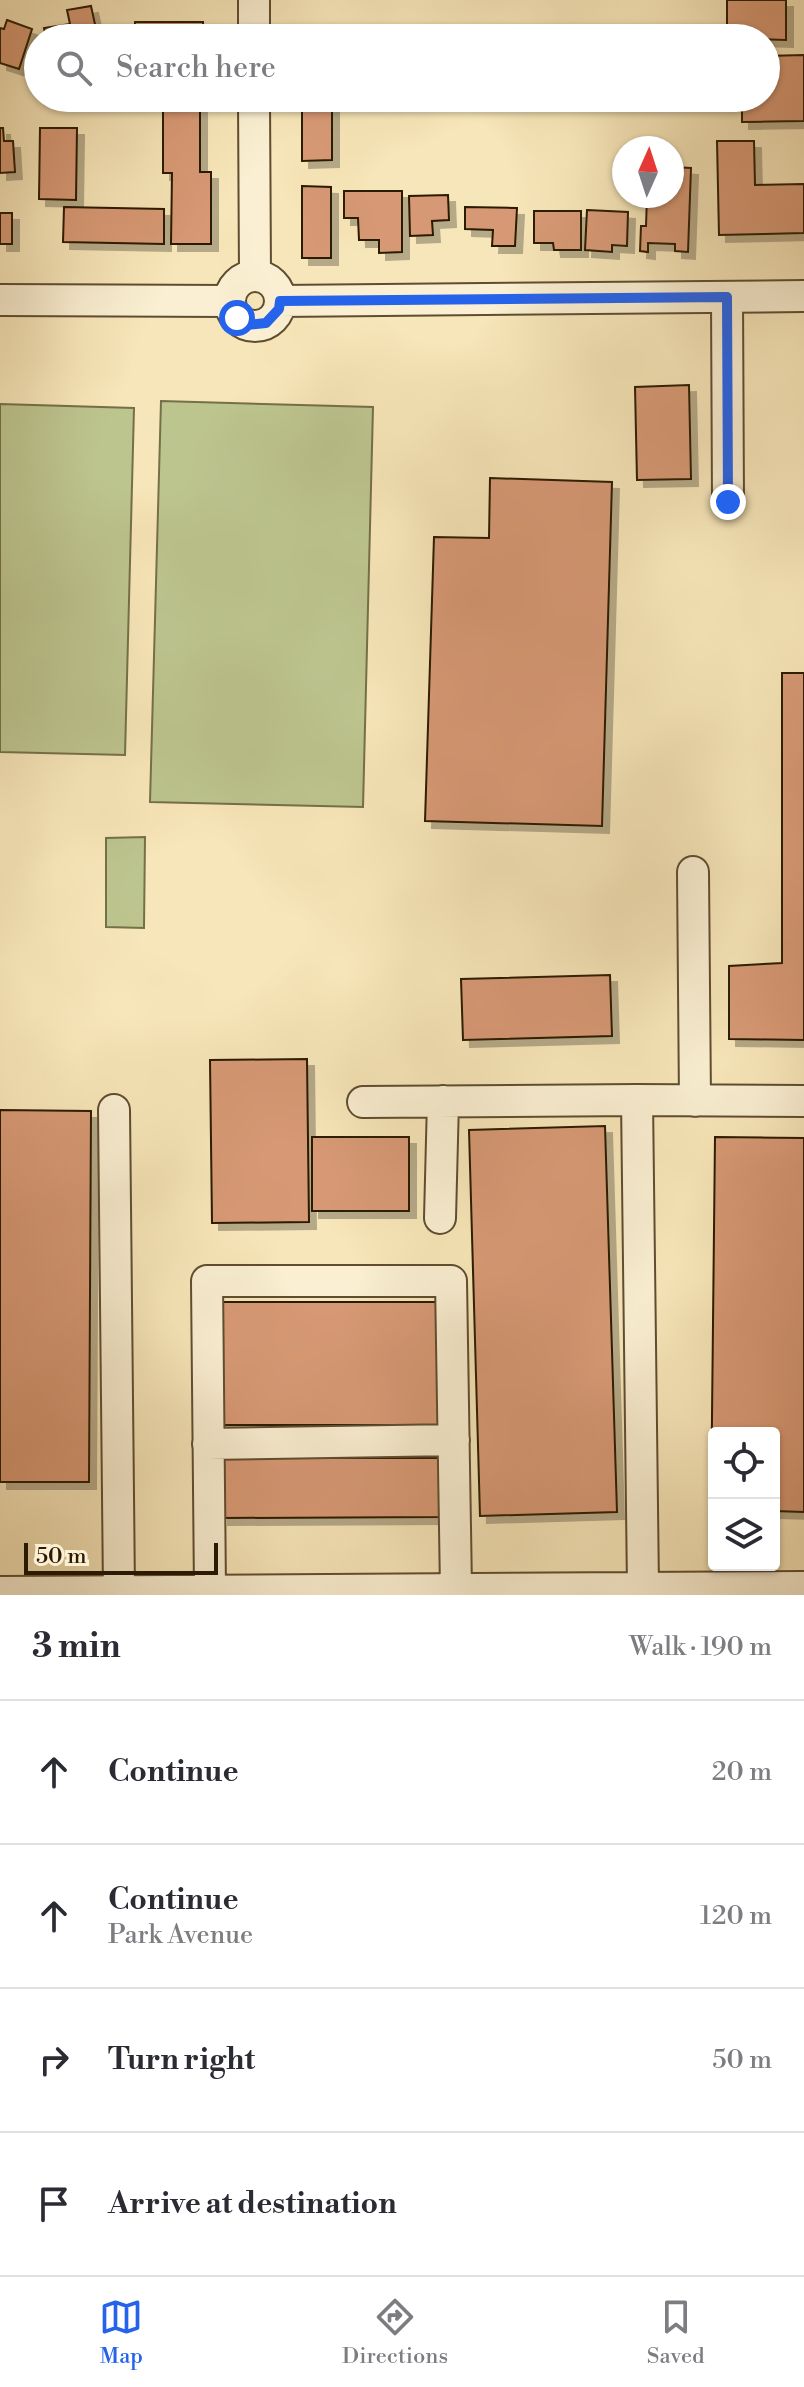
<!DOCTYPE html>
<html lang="en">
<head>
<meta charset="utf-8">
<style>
	:root { --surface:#fff; --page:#f2f2f3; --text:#2b2b33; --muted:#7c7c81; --line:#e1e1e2; --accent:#2563eb }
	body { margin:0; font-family:"Libre Bodoni",serif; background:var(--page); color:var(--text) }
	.controls { position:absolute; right:24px; bottom:24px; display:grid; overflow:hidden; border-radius:8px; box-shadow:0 2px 6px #0004 }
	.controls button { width:72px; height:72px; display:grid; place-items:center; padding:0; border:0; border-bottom:2px solid var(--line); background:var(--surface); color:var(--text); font:40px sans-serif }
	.compass { position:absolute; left:612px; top:136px; width:72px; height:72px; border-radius:50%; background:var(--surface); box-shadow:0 2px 6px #0004; rotate:3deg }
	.scale { position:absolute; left:24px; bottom:20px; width:194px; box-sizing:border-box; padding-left:8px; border:4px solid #2c1a02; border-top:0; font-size:22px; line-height:28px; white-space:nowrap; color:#2c1a02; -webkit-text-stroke:6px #faefd2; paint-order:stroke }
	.stop { position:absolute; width:24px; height:24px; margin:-18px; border:6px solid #2563eb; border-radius:50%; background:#fff }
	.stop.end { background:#2563eb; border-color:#fff; box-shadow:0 2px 8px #0008 }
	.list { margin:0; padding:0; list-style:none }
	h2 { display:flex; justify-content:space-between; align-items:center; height:104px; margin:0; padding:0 32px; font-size:34px }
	h2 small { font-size:26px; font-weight:400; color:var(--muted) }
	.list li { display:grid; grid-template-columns:52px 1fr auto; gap:24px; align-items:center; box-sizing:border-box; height:144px; padding:0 32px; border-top:2px solid var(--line) }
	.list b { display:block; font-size:30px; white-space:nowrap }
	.list p { margin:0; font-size:26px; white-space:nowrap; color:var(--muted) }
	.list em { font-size:26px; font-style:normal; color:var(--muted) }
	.icon { flex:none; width:44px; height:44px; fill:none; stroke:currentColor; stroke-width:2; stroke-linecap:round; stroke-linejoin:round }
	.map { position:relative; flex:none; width:804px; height:1595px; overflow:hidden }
	.search { position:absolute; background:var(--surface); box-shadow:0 2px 6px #0004; left:24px; right:24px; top:24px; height:88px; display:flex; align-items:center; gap:20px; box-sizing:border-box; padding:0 28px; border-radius:44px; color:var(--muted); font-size:30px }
	.sheet { height:680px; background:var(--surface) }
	nav { display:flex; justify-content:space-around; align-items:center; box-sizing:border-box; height:112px; border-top:2px solid var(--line); background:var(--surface); font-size:22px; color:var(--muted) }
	nav a { display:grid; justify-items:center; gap:4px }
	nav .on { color:var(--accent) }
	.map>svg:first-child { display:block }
	.green { fill:#bdc58f; stroke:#747048; stroke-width:2 }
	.building { fill:#d79975; stroke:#2c1a02; stroke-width:2; filter:url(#shadow) }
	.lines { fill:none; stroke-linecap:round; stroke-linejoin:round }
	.minor-casing { stroke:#5f4d30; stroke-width:34 }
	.minor { stroke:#faefd2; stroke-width:30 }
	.route { stroke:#2563eb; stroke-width:10 }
</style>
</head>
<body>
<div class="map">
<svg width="804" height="1595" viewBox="0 0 804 1595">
	<defs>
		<filter id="shadow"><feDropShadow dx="7" dy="7" stdDeviation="0" flood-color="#0004"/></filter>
	</defs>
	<rect width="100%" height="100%" fill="#f7e6b9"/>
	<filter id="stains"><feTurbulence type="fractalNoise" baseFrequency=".0025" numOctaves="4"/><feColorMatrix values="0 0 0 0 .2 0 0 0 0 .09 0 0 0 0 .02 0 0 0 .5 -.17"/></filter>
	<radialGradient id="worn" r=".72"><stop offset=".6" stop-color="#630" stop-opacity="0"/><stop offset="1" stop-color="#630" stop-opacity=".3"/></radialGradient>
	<path class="green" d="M 161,401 L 373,407 L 363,807 L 150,802 Z
		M 0,404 L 134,408 L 125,755 L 0,752 Z
		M 145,837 L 144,928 L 106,927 L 106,838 Z"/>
	<path class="building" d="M 727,0 L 786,0 L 786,40 L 727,38 Z
		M 91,6 L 98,38 L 46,38 L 44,28 L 70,24 L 67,10 Z
		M 7,20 L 32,29 L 19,69 L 0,63 L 0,28 L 4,29 Z
		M 135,22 L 203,22 L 203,38 L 135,38 Z
		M 804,55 L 804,121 L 742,122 L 742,98 L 766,98 L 766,56 Z
		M 302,98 L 332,98 L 332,160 L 302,161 Z
		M 200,104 L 200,172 L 211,172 L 211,244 L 171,244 L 172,173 L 163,173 L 163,105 Z
		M 0,128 L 3,128 L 4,141 L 13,141 L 15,172 L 0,173 Z
		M 40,128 L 77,128 L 76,200 L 39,199 Z
		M 717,141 L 754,141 L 755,185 L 804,184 L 804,233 L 719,235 Z
		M 672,167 L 691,168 L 688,252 L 675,251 L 675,244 L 648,243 L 648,252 L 640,251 L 641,226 L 646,226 L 647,196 L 672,196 Z
		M 302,186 L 331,187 L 331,258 L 302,258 Z
		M 344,191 L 402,191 L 402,252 L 379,253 L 379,240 L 359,240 L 358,218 L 344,218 Z
		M 448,195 L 449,220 L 432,221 L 433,235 L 410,236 L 409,196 Z
		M 64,207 L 164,209 L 164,244 L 63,242 Z
		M 465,207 L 517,208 L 515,246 L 492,246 L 493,230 L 465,229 Z
		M 587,210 L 628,212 L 627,246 L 612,245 L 612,252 L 585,250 Z
		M 534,211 L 581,211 L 581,250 L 554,250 L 553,243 L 534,243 Z
		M 0,213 L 12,213 L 12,244 L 0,244 Z
		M 689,385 L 691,479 L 637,480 L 635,387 Z
		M 490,478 L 612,482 L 602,826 L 425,821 L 434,537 L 489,538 Z
		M 782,673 L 804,673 L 804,1040 L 729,1039 L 729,966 L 782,963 Z
		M 610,975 L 612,1036 L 463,1040 L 461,979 Z
		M 307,1059 L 309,1222 L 212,1223 L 210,1060 Z
		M 0,1110 L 91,1111 L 89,1482 L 0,1482 Z
		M 605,1126 L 617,1512 L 480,1516 L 469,1130 Z
		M 312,1137 L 409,1137 L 409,1211 L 312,1211 Z
		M 715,1137 L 804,1138 L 804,1512 L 774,1511 L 774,1433 L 714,1433 L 714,1510 L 711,1510 Z
		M 218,1302 L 439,1302 L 439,1425 L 218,1425 Z
		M 221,1458 L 443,1458 L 443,1517 L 221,1518 Z"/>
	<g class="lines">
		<g class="minor-casing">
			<path id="minor" d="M 254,0 L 254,38
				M 254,98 L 255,276
				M230 301a25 25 0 1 1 50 0a25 25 0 1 1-50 0Z
				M 727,297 L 728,502
				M 0,300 L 230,301
				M 280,301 L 804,296
				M 693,872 L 695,1101
				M 637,1100 L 804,1101
				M 363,1102 L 637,1100 L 643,1588
				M 114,1110 L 119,1591
				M 440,1218 L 443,1101
				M 208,1444 L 454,1440
				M 210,1590 L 207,1281 L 451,1281 L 456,1589
				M 0,1592 L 804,1587"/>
		</g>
		<use href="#minor" class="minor"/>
	</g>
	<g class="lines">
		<path class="route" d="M 237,318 L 246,325 L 266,323 L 279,309 L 280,301 L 727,297 L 728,502"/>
	</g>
	<rect width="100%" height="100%" filter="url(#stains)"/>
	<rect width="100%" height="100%" fill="url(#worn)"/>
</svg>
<div class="controls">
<button><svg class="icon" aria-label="locate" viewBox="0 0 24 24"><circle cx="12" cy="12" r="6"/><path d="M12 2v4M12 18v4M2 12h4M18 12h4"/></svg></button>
<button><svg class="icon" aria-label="layers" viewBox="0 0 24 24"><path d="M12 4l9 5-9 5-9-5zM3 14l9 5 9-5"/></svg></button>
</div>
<svg class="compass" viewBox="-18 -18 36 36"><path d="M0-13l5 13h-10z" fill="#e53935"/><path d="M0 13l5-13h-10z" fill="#7c7c81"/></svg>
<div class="scale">50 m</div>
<div class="stop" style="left:237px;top:318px"></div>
<div class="stop end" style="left:728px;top:502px"></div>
<div class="search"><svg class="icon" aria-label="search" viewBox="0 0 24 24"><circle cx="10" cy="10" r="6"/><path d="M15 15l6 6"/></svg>Search here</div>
</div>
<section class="sheet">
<h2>3 min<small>Walk · 190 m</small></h2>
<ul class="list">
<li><svg class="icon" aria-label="ahead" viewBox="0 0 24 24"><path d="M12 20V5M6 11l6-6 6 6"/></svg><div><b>Continue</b></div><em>20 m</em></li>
<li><svg class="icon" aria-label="ahead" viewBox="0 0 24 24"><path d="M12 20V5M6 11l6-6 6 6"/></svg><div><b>Continue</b><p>Park Avenue</p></div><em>120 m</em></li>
<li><svg class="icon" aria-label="right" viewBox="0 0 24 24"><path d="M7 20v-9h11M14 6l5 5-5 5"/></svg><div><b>Turn right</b></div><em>50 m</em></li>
<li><svg class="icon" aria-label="arrive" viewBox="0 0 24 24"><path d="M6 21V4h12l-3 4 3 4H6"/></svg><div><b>Arrive at destination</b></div></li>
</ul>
</section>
<nav>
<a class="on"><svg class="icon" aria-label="map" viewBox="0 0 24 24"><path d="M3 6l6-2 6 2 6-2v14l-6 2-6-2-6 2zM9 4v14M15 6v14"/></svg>Map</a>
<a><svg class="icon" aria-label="directions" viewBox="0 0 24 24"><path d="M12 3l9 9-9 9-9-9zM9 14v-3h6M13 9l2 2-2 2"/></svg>Directions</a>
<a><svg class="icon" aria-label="saved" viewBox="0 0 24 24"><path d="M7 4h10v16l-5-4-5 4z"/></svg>Saved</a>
</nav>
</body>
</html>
